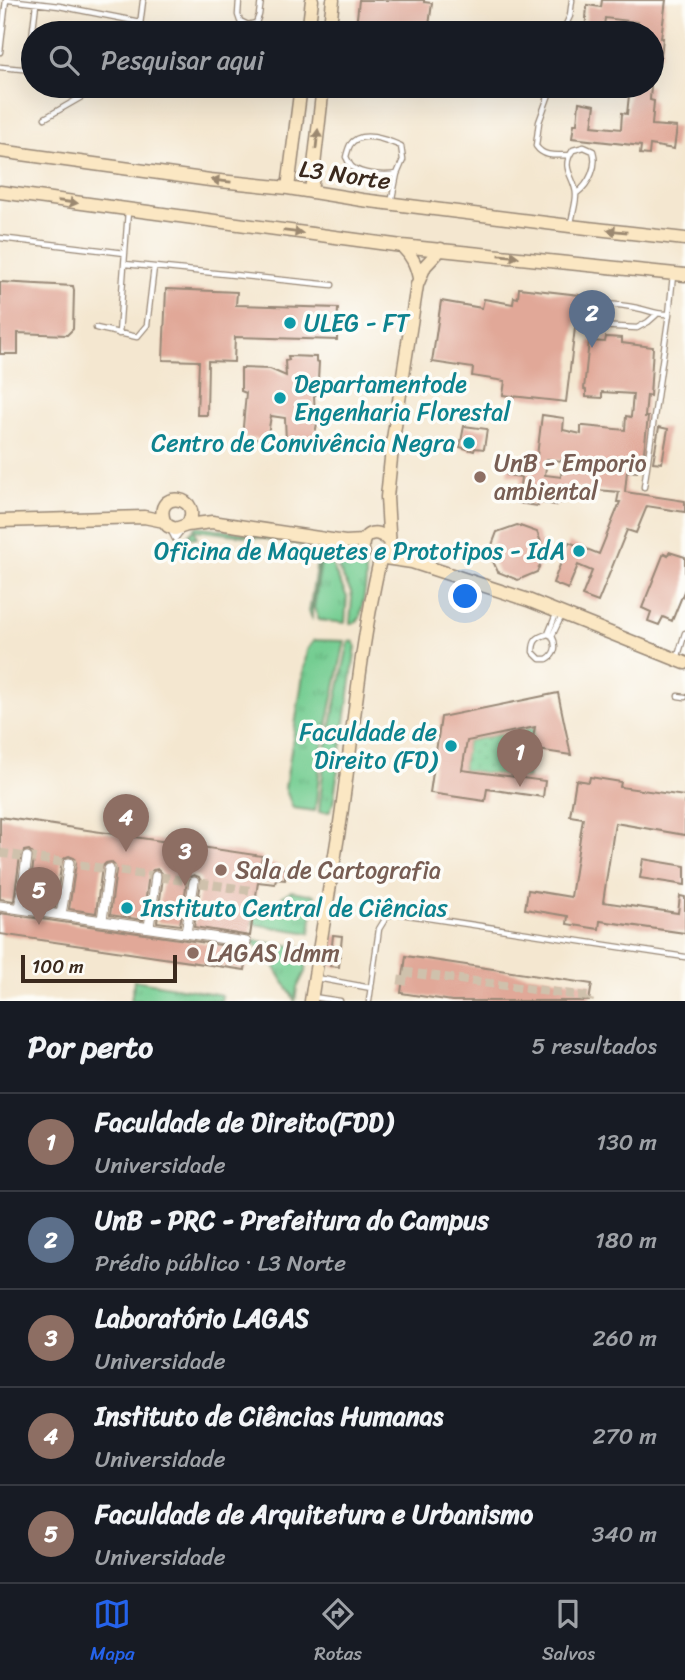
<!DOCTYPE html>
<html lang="pt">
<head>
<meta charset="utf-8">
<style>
	:root { --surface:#171b24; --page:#242831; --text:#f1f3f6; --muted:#9ea1a6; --line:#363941; --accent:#2563eb }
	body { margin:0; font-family:Sriracha,sans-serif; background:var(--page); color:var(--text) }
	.scale { position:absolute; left:21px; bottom:18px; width:156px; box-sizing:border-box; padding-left:7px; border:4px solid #3b2a1e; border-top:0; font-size:19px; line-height:24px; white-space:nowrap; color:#3b2a1e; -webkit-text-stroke:5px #fdfcf7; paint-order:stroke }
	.you { position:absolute; left:466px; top:597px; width:24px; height:24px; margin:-18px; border:5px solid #fff; border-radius:50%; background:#1a73e8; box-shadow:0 0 0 10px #1a73e833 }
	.badge { display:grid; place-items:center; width:46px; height:46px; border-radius:50%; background:var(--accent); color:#fff; font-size:23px; font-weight:700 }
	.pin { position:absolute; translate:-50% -58px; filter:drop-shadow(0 2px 4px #0008) }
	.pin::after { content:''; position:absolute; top:37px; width:24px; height:21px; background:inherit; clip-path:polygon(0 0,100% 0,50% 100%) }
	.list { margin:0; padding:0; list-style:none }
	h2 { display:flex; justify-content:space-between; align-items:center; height:91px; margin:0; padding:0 28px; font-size:30px }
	h2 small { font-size:23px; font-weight:400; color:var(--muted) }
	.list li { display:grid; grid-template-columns:46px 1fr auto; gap:21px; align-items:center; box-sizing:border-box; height:98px; padding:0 28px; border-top:2px solid var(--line) }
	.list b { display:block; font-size:26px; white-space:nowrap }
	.list p { margin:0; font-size:23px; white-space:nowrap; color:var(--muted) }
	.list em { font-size:23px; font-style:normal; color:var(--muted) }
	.icon { flex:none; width:38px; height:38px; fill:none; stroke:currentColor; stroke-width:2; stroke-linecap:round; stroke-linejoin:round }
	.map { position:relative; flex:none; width:685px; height:1001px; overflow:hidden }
	.search { position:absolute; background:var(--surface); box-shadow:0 7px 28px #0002; left:21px; right:21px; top:21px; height:77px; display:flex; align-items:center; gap:18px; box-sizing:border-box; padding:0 24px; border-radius:38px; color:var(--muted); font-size:26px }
	.sheet { height:581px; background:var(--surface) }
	nav { display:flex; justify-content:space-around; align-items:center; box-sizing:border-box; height:98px; border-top:2px solid var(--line); background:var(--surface); font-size:19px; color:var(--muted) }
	nav a { display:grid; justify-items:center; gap:4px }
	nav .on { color:var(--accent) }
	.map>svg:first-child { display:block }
	.grass { fill:url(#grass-tufts); stroke:#587c58; stroke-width:2 }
	.park { fill:url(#park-dots); stroke:#587c58; stroke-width:2 }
	.building { fill:#e1a898; fill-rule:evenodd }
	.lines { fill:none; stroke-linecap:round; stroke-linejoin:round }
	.street-tunnel { stroke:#cfc1ac; stroke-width:9; stroke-dasharray:9 4.5; stroke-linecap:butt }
	.lane-casing { stroke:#988877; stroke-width:7 }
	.street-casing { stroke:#988877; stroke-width:11 }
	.secondary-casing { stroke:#988877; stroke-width:15 }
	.lane { stroke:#fff; stroke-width:4.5 }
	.street { stroke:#fff; stroke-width:9 }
	.secondary { stroke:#fbe7c3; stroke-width:12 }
	.oneway { fill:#9b8870 }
	.culture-dot { fill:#0f9aa8; stroke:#fdfcf7; stroke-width:2.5 }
	.education-dot { fill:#8d6e63; stroke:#fdfcf7; stroke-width:2.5 }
	.labels { text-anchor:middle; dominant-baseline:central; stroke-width:7; stroke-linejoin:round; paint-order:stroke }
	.street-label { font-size:24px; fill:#3b2a1e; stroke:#fdfcf7 }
	.culture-label { font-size:24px; fill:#0d838f; stroke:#fdfcf7; text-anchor:start }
	.education-label { font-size:24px; fill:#785e54; stroke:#fdfcf7; text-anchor:start }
</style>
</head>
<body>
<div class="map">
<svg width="685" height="1001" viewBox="0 0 685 1001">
	<defs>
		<pattern id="grass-tufts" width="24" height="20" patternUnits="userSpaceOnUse" patternTransform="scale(1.75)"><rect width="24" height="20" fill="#74cd92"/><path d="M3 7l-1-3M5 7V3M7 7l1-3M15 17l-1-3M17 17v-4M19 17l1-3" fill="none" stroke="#65b07d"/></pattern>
		<pattern id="park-dots" width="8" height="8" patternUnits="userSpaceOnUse" patternTransform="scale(1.75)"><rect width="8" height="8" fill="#74cd92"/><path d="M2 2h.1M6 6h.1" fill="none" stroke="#65b07d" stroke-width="1.8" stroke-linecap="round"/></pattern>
	</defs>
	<rect width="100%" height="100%" fill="#fdfcf7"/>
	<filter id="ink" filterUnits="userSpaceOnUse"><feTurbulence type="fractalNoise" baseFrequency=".0143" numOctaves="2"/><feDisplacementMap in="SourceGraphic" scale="14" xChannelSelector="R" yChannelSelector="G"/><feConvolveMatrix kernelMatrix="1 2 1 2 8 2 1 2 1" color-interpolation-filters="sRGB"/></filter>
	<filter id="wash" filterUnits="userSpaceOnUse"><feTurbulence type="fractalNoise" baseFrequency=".00686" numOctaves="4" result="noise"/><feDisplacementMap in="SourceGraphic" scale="28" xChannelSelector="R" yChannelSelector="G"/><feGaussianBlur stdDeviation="1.57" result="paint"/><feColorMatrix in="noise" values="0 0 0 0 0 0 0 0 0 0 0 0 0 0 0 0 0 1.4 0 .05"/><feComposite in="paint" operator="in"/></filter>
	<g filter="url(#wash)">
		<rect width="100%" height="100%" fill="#f4e7d0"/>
		<path class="grass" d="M 197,526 L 317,544 L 321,550 L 312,608 L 312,618 L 309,613 L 319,548 L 261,538 L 195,530 L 197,538 L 189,537 L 188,535 Z
			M 324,541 L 335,572 L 347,597 L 345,623 L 319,620 L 314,608 L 315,602 Z
			M 329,542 C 336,544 344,545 351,548 C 376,560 363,597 360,618 L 355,623 L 350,623 L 352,598 L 351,592 L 338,568 Z
			M 314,640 L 345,641 L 322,749 L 315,811 L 293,808 L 285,788 L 307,650 Z
			M 349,641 L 354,642 L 356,646 L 333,804 L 329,812 L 319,812 L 325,753 Z
			M 291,891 L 315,895 L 310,933 L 253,924 L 255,913 L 270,913 L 283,896 Z
			M 250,940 L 309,948 L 305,972 L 297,988 L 295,1001 L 270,959 Z
			M 134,980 L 222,995 L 221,1001 L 131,1001 Z"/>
		<path class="park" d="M 535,727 L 527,779 L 462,770 L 467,741 Z"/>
		<g id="blocks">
			<path class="building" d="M 359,0 L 424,0 L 424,2 L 432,3 L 428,33 L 389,33 L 389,31 L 356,27 Z
				M 602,0 L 666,0 L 661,38 L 663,38 L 661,56 L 652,55 L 652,33 L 636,33 L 638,22 L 605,18 L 603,33 L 585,33 L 587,5 L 601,7 Z
				M 630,86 L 651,86 L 650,100 L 654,101 L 652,125 L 677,127 L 674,149 L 650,145 L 649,155 L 640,154 L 641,146 L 572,138 L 574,124 L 577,124 L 579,102 L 595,105 L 592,126 L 621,129 L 622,113 L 627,114 Z
				M 0,282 L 73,286 L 74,290 L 73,329 L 67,335 L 18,333 L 18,354 L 0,354 Z
				M 519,288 L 579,295 L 566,402 L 503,395 L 505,381 L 472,376 L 473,368 L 432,362 L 441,301 L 482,308 L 484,299 L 513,304 L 514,297 L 518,298 Z
				M 166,289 L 237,292 L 236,305 L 338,308 L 337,340 L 235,337 L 234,362 L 208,361 L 207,415 L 197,415 L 199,361 L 163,360 Z
				M 606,337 L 622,338 L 622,343 L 653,347 L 650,396 L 647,395 L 645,417 L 648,417 L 643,460 L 639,459 L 637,472 L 627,471 L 625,492 L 685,501 L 685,512 L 647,506 L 636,533 L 627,530 L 598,602 L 582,596 L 592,571 L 578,565 L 568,589 L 553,583 L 569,542 L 599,554 L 620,502 L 617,502 L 619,492 L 565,487 L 562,503 L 556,502 L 556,505 L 538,502 L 538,506 L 518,503 L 521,477 L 507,475 L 509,461 L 536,464 L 542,415 L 564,418 L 563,430 L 581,434 L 581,426 L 584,426 L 625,430 L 626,416 L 631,417 L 633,394 L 602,392 L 602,398 L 586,397 L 586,390 L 584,389 L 589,341 L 605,342 ZM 547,459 L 562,461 L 561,477 L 545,475 Z
				M 288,356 L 316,357 L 316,361 L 319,362 L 318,380 L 319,380 L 317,395 L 314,395 L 315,417 L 318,417 L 314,441 L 286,441 L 285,418 L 271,416 L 267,440 L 242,438 L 246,393 L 241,391 L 241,368 L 270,369 L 286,376 L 285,361 L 289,360 Z
				M 464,426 L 487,429 L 484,449 L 475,448 L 474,451 L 460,447 Z
				M 659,427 L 668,429 L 662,463 L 653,462 Z
				M 517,525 L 537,532 L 545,552 L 537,572 L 518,580 L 498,572 L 489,553 L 497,532 Z
				M 669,552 L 685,557 L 685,589 L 672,621 L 663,617 L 659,625 L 648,621 L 651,612 L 642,608 L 664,553 L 668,555 Z
				M 558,693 L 571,755 L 531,749 L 535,727 L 467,741 L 462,770 L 545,781 L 543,797 L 487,789 L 485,801 L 430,793 L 441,717 Z
				M 590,777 L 621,782 L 620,787 L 685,796 L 685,835 L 615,823 L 603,902 L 678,913 L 680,896 L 685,897 L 685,933 L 600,921 L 599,929 L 567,924 L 568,916 L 525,909 L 528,890 L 571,897 L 583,818 L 570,816 L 576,780 L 589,782 Z
				M 0,817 L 262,856 L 261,863 L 278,865 L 278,868 L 286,869 L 285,880 L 276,879 L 275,884 L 258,882 L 250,936 L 194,927 L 201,882 L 199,877 L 194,875 L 189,877 L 187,881 L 180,925 L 157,922 L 163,877 L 162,873 L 158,869 L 153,870 L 149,874 L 143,920 L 110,915 L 116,870 L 115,866 L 111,862 L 106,863 L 102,867 L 96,913 L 69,909 L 76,863 L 74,858 L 69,856 L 66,857 L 62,861 L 55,907 L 28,903 L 34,858 L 33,854 L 29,850 L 24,851 L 20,856 L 14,901 L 0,899 Z
				M 643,859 L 685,866 L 685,885 L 640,878 Z
				M 0,913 L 248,949 L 245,970 L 0,934 Z
				M 333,935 L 342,936 L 339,967 L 330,966 Z
				M 406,956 L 592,984 L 589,1001 L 452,1001 L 401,993 Z"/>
		</g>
	</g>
	<g filter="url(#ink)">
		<use href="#blocks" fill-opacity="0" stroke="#988877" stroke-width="2"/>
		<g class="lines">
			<path class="street-tunnel" d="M 0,853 L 254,891
				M 402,985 L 404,972 L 590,997 L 589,1001"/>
			<g class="lane-casing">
				<path id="lane" d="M 9,0 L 59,6 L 140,22
					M 239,0 L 238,15 L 240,21 L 248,25 L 256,23 L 259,15 L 261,0
					M 57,25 L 97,33
					M 139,33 L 143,1
					M 562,33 L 570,16 L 572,0
					M 0,52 L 6,0
					M 0,67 L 33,70
					M 28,70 L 36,4
					M 552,86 L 539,122 L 536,146 C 544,158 557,155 570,155
					M 45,118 L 85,95 L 123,86
					M 391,203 L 397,174 L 403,160 L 401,146 C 387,140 360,129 350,145 C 348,149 347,153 346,157 C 348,160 349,164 352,167 C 362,175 385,176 397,174
					M 571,224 C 572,215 576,204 576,195 C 576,178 559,169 573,150 L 584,147 L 593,151 C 598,166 589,184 577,193
					M 0,238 L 125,253
					M 125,264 L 332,285
					M 656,315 L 648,322 L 637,328 L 596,326 L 591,323 L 588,316 L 592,306 C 606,303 623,305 637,308 C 649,310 655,315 669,314 L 673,275
					M 96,328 L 137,337 L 147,325 L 154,267
					M 119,334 L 128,211
					M 644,487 L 669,314
					M 171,531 L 175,539 L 181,531
					M 548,634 L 557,612
					M 552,636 L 548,634 C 537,637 533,640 533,652 L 540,659 L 547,659 C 556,654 557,645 552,636 L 562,615
					M 677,659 L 685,633
					M 678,696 L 685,697
					M 317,978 L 371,988
					M 313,997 L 340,1001
					M 369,1001 L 379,929 L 387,916 L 395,913 L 685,957"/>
			</g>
			<g class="street-casing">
				<path id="street" d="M 0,906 L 246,942
					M 20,909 L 27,857
					M 61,915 L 69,863
					M 102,920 L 109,869
					M 149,927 L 156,876
					M 186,933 L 194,882"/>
			</g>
			<g class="secondary-casing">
				<path id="secondary" d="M 308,33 L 312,0
					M 329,33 L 333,0
					M 0,151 L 210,180 L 288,188 L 362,200 L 570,226 L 685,239
					M 288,188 L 301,86
					M 0,192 L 402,246 L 685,275
					M 311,192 L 323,86
					M 402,246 C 412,256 416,264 419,278
					M 0,521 L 144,517 L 164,521 L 168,526 L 175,529 L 187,525 L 212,522 L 345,542 L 363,541
					M 164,521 C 153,488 206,496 187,525
					M 364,554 C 358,535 375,526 388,540
					M 385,558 L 412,562 L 528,600 L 685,663
					M 311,1001 C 320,941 331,882 340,823 C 353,735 360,646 380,560 L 385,558 L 390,549 L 387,497 L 393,439 L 417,285 L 425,266 L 441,249"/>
			</g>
			<use href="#lane" class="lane"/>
			<use href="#street" class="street"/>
			<use href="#secondary" class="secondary"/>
		</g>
		<defs><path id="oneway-solid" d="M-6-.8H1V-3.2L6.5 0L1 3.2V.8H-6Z" transform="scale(1.75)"/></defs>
		<g class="oneway">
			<use href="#oneway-solid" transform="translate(317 139) rotate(-84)"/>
			<use href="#oneway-solid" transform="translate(221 181) rotate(-174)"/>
			<use href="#oneway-solid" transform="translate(68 202) rotate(8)"/>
			<use href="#oneway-solid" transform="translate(617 231) rotate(-174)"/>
			<use href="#oneway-solid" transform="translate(293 232) rotate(7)"/>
			<use href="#oneway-solid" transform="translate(509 256) rotate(6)"/>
		</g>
	</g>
	<g class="culture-dot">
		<circle cx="290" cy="323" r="7"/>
		<circle cx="280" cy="398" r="7"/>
		<circle cx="469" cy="443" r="7"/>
		<circle cx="579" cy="551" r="7"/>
		<circle cx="451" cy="746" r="7"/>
		<circle cx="127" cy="908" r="7"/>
	</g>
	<g class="education-dot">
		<circle cx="480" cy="477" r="7"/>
		<circle cx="221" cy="870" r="7"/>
		<circle cx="193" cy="953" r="7"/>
	</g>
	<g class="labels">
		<g class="street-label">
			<text transform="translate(345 175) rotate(8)">L3 Norte</text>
		</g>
		<g class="culture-label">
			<text x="304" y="323">ULEG - FT</text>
			<text x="294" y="384">Departamentode<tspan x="294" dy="28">Engenharia Florestal</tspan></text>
			<text x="455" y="443" text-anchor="end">Centro de Convivência Negra</text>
			<text x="565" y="551" text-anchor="end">Oficina de Maquetes e Prototipos - IdA</text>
			<text x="437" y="732" text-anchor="end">Faculdade de<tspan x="437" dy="28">Direito (FD)</tspan></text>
			<text x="141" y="908">Instituto Central de Ciências</text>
		</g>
		<g class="education-label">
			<text x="494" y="463">UnB - Emporio<tspan x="494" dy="28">ambiental</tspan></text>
			<text x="235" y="870">Sala de Cartografia</text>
			<text x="207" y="953">LAGAS ldmm</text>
		</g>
	</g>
</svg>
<div class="scale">100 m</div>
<div class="you"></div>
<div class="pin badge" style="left:520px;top:787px;background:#8d6e63">1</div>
<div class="pin badge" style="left:592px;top:348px;background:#5c6f8a">2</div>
<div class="pin badge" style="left:185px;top:886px;background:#8d6e63">3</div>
<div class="pin badge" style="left:126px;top:852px;background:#8d6e63">4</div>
<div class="pin badge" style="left:39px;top:925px;background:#8d6e63">5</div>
<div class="search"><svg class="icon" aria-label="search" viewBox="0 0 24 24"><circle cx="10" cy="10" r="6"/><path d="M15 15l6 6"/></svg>Pesquisar aqui</div>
</div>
<section class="sheet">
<h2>Por perto<small>5 resultados</small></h2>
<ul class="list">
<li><span class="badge" style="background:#8d6e63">1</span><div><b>Faculdade de Direito(FDD)</b><p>Universidade</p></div><em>130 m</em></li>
<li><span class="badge" style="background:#5c6f8a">2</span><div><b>UnB - PRC - Prefeitura do Campus</b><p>Prédio público · L3 Norte</p></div><em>180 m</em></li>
<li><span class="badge" style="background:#8d6e63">3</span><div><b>Laboratório LAGAS</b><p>Universidade</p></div><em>260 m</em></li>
<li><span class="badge" style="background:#8d6e63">4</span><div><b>Instituto de Ciências Humanas</b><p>Universidade</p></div><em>270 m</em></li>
<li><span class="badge" style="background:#8d6e63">5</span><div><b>Faculdade de Arquitetura e Urbanismo</b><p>Universidade</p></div><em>340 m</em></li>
</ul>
</section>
<nav>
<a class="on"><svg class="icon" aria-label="map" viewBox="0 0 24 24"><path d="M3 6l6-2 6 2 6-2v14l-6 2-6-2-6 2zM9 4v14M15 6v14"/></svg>Mapa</a>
<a><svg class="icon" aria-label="directions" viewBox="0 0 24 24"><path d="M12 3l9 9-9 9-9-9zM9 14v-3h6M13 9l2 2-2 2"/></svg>Rotas</a>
<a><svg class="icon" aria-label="saved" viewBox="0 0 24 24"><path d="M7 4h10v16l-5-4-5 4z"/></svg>Salvos</a>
</nav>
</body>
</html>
